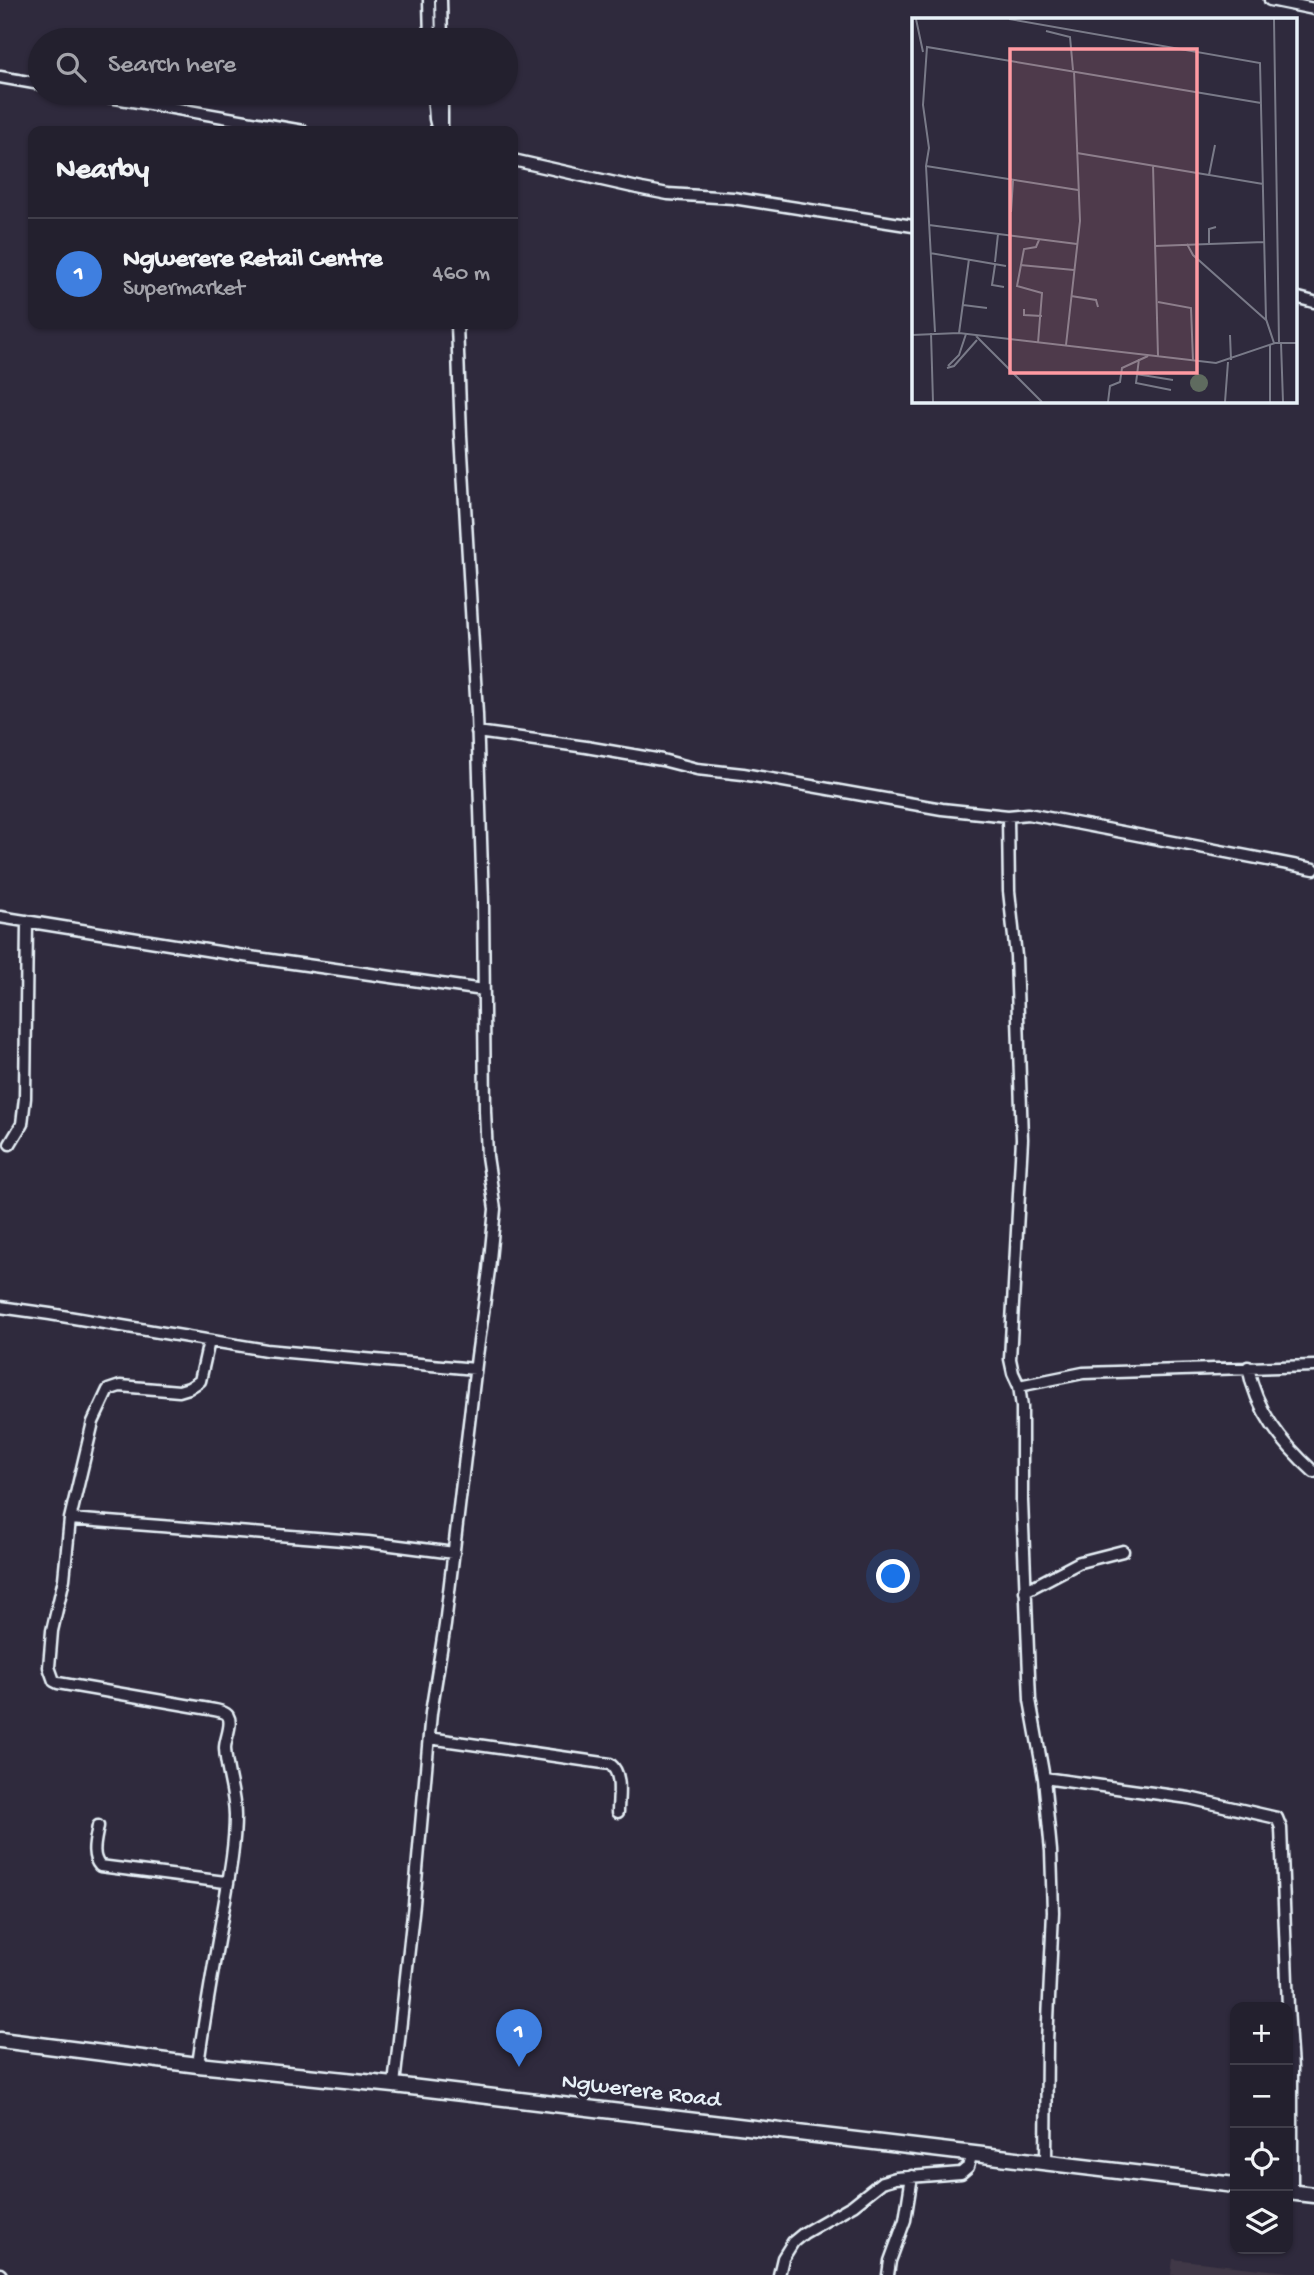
<!DOCTYPE html>
<html lang="en">
<head>
<meta charset="utf-8">
<style>
	:root { --surface:#23202e; --page:#2f2d3a; --text:#f1f3f6; --muted:#a3a3aa; --line:#403e4a; --accent:#ff9aa2 }
	body { margin:0; font-family:"Gochi Hand",sans-serif; background:var(--page); color:var(--text) }
	.controls { position:absolute; right:21px; bottom:21px; display:grid; overflow:hidden; border-radius:14px; box-shadow:0 2px 5px #0004 }
	.controls button { width:63px; height:63px; display:grid; place-items:center; padding:0; border:0; border-bottom:2px solid var(--line); background:var(--surface); color:var(--text); font:35px sans-serif }
	.you { position:absolute; left:894px; top:1577px; width:24px; height:24px; margin:-18px; border:5px solid #fff; border-radius:50%; background:#1a73e8; box-shadow:0 0 0 10px #1a73e833 }
	.badge { display:grid; place-items:center; width:46px; height:46px; border-radius:50%; background:var(--accent); color:#fff; font-size:23px; font-weight:700 }
	.pin { position:absolute; translate:-50% -58px; filter:drop-shadow(0 2px 4px #0008) }
	.pin::after { content:''; position:absolute; top:37px; width:24px; height:21px; background:inherit; clip-path:polygon(0 0,100% 0,50% 100%) }
	.list { margin:0; padding:0; list-style:none }
	h2 { display:flex; justify-content:space-between; align-items:center; height:91px; margin:0; padding:0 28px; font-size:30px }
	h2 small { font-size:23px; font-weight:400; color:var(--muted) }
	.list li { display:grid; grid-template-columns:46px 1fr auto; gap:21px; align-items:center; box-sizing:border-box; height:112px; padding:0 28px; border-top:2px solid var(--line) }
	.list b { display:block; font-size:26px; white-space:nowrap }
	.list p { margin:0; font-size:23px; white-space:nowrap; color:var(--muted) }
	.list em { font-size:23px; font-style:normal; color:var(--muted) }
	.icon { flex:none; width:38px; height:38px; fill:none; stroke:currentColor; stroke-width:2; stroke-linecap:round; stroke-linejoin:round }
	.map { position:relative; flex:none; width:1314px; height:2275px; overflow:hidden }
	.search { position:absolute; background:var(--surface); box-shadow:0 2px 5px #0004; left:28px; top:28px; width:490px; height:77px; display:flex; align-items:center; gap:18px; box-sizing:border-box; padding:0 24px; border-radius:38px; color:var(--muted); font-size:26px }
	.panel { position:absolute; background:var(--surface); box-shadow:0 2px 5px #0004; left:28px; top:126px; width:490px; height:203px; border-radius:14px }
	.map>svg:first-child { display:block }
	.built { fill:#413946 }
	.lines { fill:none; stroke-linecap:round; stroke-linejoin:round }
	.street-casing { stroke:#e8f1f8; stroke-width:15 }
	.secondary-casing { stroke:#e8f1f8; stroke-width:19 }
	.street { stroke:#2f2a3d; stroke-width:10 }
	.secondary { stroke:#2f2a3d; stroke-width:14 }
	.labels { text-anchor:middle; dominant-baseline:central; stroke-width:7; stroke-linejoin:round; paint-order:stroke }
	.street-label { font-size:24px; fill:#e8f1f8; stroke:#2f2a3d }
	.inset-road { fill:none; stroke:#797a88; stroke-width:2 }
	.view { fill:#ff9aa2; fill-opacity:0.15; stroke:#ff9aa2; stroke-width:3.5 }
	.inset-edge { fill:none; stroke:#e8f1f8; stroke-width:3.5 }
</style>
</head>
<body>
<div class="map">
<svg width="1314" height="2275" viewBox="0 0 1314 2275">
	<rect width="100%" height="100%" fill="#2f2a3d"/>
	<filter id="ink" filterUnits="userSpaceOnUse"><feTurbulence type="fractalNoise" baseFrequency=".0143" numOctaves="2"/><feDisplacementMap in="SourceGraphic" scale="14" xChannelSelector="R" yChannelSelector="G"/><feConvolveMatrix kernelMatrix="1 2 1 2 8 2 1 2 1" color-interpolation-filters="sRGB"/></filter>
	<g filter="url(#ink)">
		<path class="built" d="M 1173,2259 L 1314,2275 L 1171,2275 Z"/>
		<g class="lines">
			<g class="street-casing">
				<path id="street" d="M 429,0 L 430,40
					M 441,0 L 442,40
					M 1270,0 L 1314,9
					M 0,77 L 40,84
					M 87,93 L 303,131
					M 433,93 L 435,119 L 438,131
					M 442,93 L 442,131
					M 513,160 L 642,189 L 668,194 L 733,198 L 913,226
					M 1295,297 L 1314,302
					M 477,732 L 586,747 L 662,760 L 697,769 L 743,774 L 942,809 L 1008,816 L 1028,814 L 1314,869
					M 1008,816 L 1009,891 L 1016,956 L 1022,1139 L 1010,1359 L 1013,1373 L 1019,1386 L 1022,1407 L 1022,1501 L 1030,1700 L 1044,1778 L 1051,1851 L 1053,1912 L 1047,2042 L 1046,2161
					M 0,917 L 250,957 L 483,990
					M 10,1144 L 22,1124 L 25,1098 L 27,921
					M 0,1307 L 50,1314 L 266,1350 L 475,1369
					M 1248,1367 C 1256,1411 1282,1443 1314,1472
					M 1019,1386 L 1083,1373 L 1314,1366
					M 70,1519 L 368,1542 L 454,1553
					M 1025,1591 L 1080,1562 L 1123,1551
					M 429,1738 L 610,1764 C 623,1774 618,1796 618,1812
					M 1044,1778 L 1189,1798 L 1277,1818 L 1281,1828 L 1288,2007
					M 98,1826 C 96,1839 90,1855 100,1866 L 225,1882 L 228,1879
					M 1288,2008 L 1292,2068 L 1292,2193
					M 198,2065 C 205,2012 215,1959 224,1906 C 229,1877 235,1846 235,1816 C 235,1793 226,1771 225,1748 C 225,1739 233,1724 228,1716 C 225,1711 214,1710 209,1709 L 58,1683 L 54,1681 L 49,1667 L 52,1631 L 64,1579 L 70,1519 L 93,1422 L 108,1390 L 120,1386 L 179,1391 L 189,1388 L 200,1381 L 209,1341
					M 394,2085 L 414,1904 L 431,1713 L 445,1625 L 477,1356 L 489,1270 L 495,1209 L 487,1156 L 485,1111 L 483,902 L 477,714 L 461,435 L 457,324
					M 0,2274 L 1,2275
					M 779,2275 L 783,2258 L 793,2242 L 804,2233 L 853,2205 L 882,2182 L 896,2178 L 961,2173 L 968,2167 L 972,2153
					M 888,2275 L 890,2261 L 905,2220 L 912,2176"/>
			</g>
			<g class="secondary-casing">
				<path id="secondary" d="M 0,2040 L 198,2065 L 394,2085 L 1235,2185
					M 1288,2192 L 1314,2195"/>
			</g>
			<use href="#street" class="street"/>
			<use href="#secondary" class="secondary"/>
		</g>
	</g>
	<g class="labels">
		<g class="street-label">
			<text transform="translate(641 2092) rotate(7)">Ngwerere Road</text>
		</g>
	</g>
	<g transform="translate(912 18)">
		<rect width="385" height="385" fill="#2f2a3d"/>
		<path d="M278 365a9 9 0 1 1 18 0a9 9 0 1 1-18 0Z" fill="#5f6b5f"/>
		<path class="inset-road" d="M 4,1 L 11,34M 97,1 L 348,45 L 354,301 L 362,325M 362,1 L 367,325M 134,13 L 158,19 L 161,52M 303,127 L 297,157 L 351,166M 165,135 L 297,157M 241,147 L 246,338M 14,148 L 166,172M 99,194 L 101,162M 17,207 L 165,226M 297,225 L 297,211 L 304,209M 275,226 L 281,237 L 354,302M 243,228 L 352,224M 18,235 L 94,248M 83,244 L 86,216M 83,247 L 80,267 L 92,269M 108,247 L 162,252M 159,278 L 184,282 L 186,289M 246,284 L 279,290 L 281,343M 51,287 L 75,290M 112,291 L 112,297 L 130,298M 23,314 L 14,148 L 17,130 L 11,87 L 15,29 L 349,85M 19,315 L 21,384M 47,315 L 57,241M 0,317 L 47,315 L 304,345 L 363,325 L 385,325M 318,317 L 319,342M 64,318 L 130,384M 126,325 L 130,275 L 105,268 L 112,231 L 124,229 L 127,222M 369,325 L 371,384M 154,327 L 168,203 L 162,53M 227,341 L 224,365 L 259,372M 36,348 L 47,337 L 54,316M 35,350 L 42,348 L 65,322M 224,356 L 261,362M 196,384 L 198,368 L 208,364 L 210,350 L 236,338M 313,384 L 316,344M 358,384 L 358,327"/>
		<path class="view" d="M 98,31 L 285,31 L 285,355 L 98,355 Z"/>
		<rect width="385" height="385" class="inset-edge"/>
	</g>
</svg>
<div class="controls">
<button>+</button>
<button>−</button>
<button><svg class="icon" aria-label="locate" viewBox="0 0 24 24"><circle cx="12" cy="12" r="6"/><path d="M12 2v4M12 18v4M2 12h4M18 12h4"/></svg></button>
<button><svg class="icon" aria-label="layers" viewBox="0 0 24 24"><path d="M12 4l9 5-9 5-9-5zM3 14l9 5 9-5"/></svg></button>
</div>
<div class="you"></div>
<div class="pin badge" style="left:519px;top:2067px;background:#3f7fe0">1</div>
<div class="search"><svg class="icon" aria-label="search" viewBox="0 0 24 24"><circle cx="10" cy="10" r="6"/><path d="M15 15l6 6"/></svg>Search here</div>
<section class="panel">
<h2>Nearby<small></small></h2>
<ul class="list">
<li><span class="badge" style="background:#3f7fe0">1</span><div><b>Ngwerere Retail Centre</b><p>Supermarket</p></div><em>460 m</em></li>
</ul>
</section>
</div>
</body>
</html>
